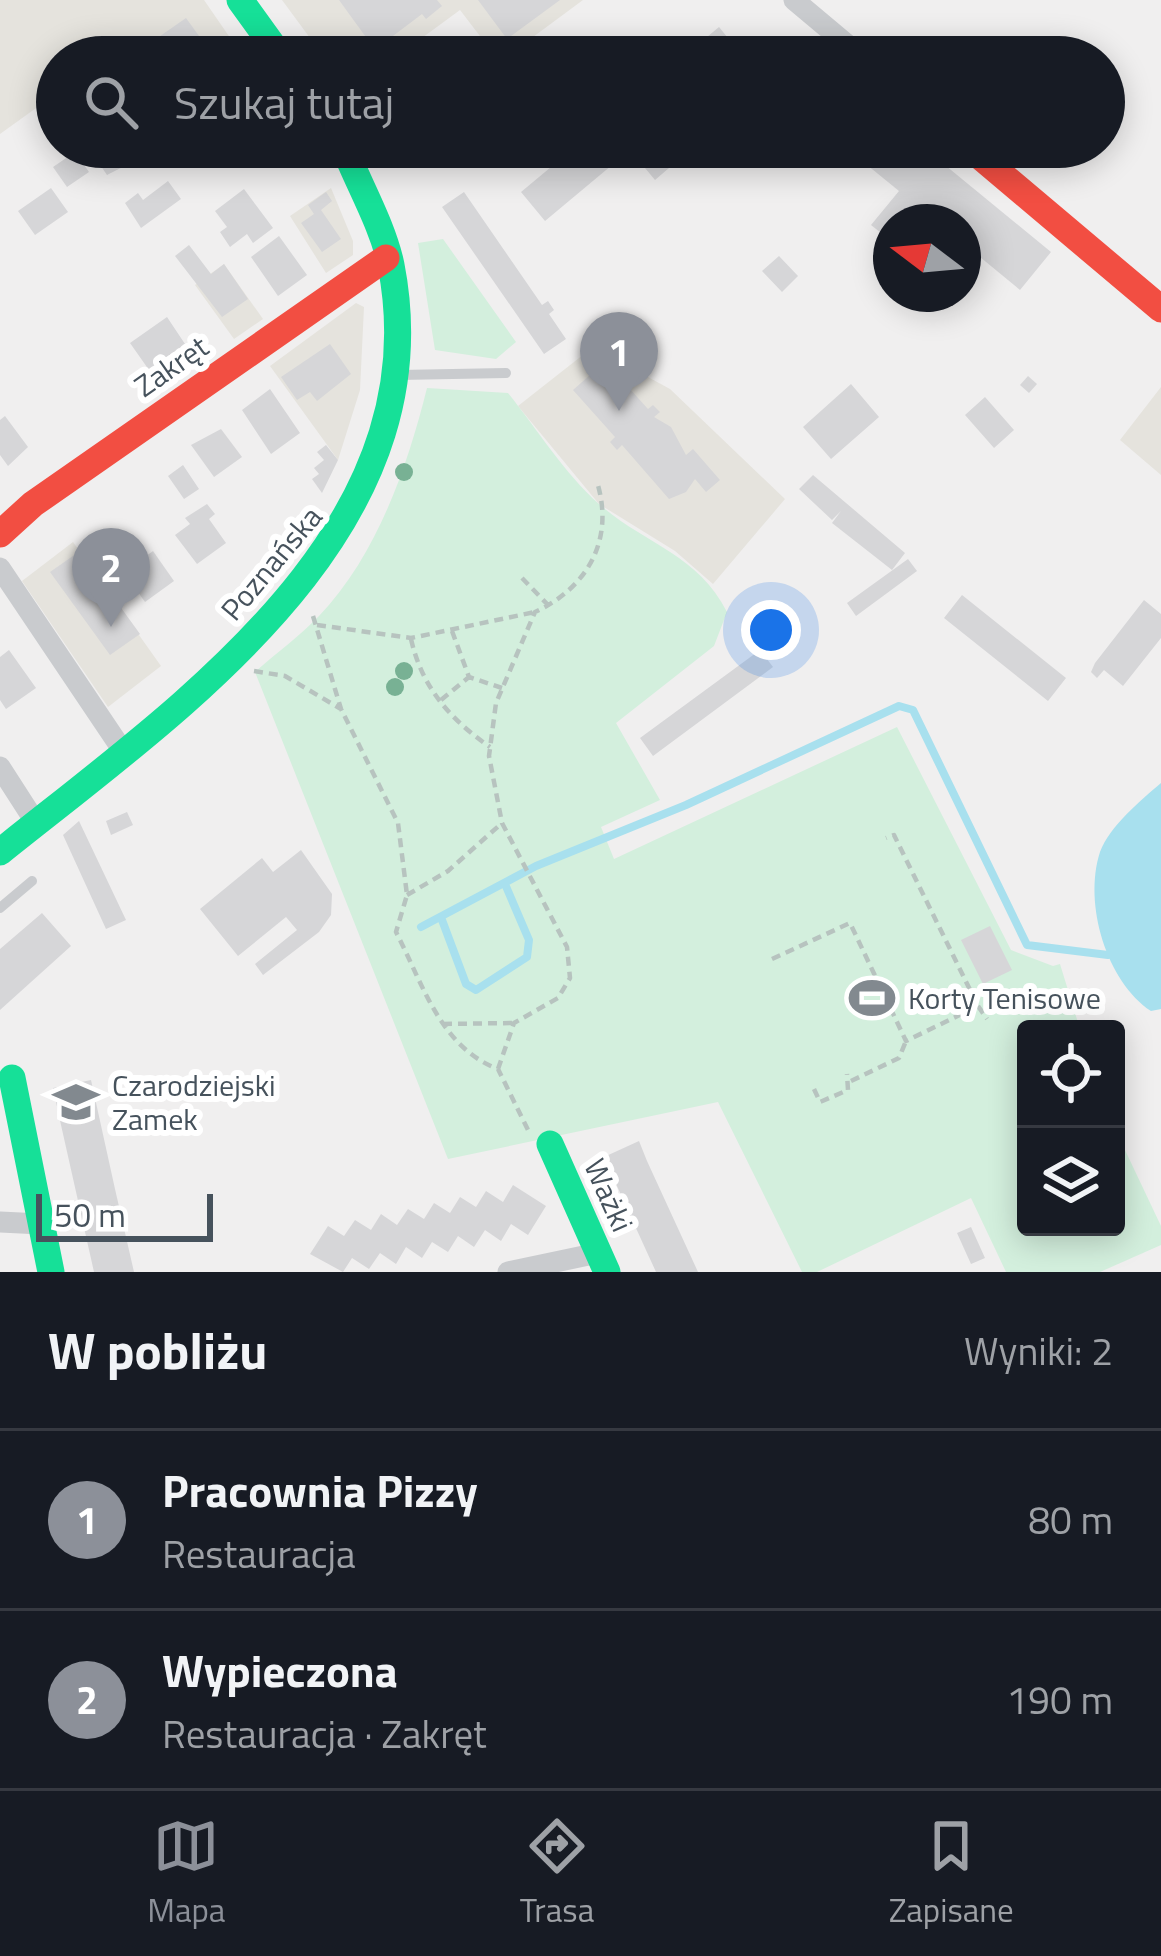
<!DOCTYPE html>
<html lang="pl">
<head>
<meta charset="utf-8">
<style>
	:root { --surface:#171b24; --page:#242831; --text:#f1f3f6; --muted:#9ea1a6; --line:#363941; --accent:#8c9099 }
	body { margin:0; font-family:"Titillium Web",sans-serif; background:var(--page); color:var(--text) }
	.controls { position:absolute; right:36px; bottom:36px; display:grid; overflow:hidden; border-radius:12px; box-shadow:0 6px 30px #0003 }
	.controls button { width:108px; height:108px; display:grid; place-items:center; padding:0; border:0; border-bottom:3px solid var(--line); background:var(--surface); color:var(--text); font:60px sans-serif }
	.compass { position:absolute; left:873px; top:204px; width:108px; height:108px; border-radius:50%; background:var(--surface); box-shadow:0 6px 30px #0003; rotate:286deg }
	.scale { position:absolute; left:36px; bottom:30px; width:177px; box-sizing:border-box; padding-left:12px; border:6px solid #46525c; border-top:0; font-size:33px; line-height:42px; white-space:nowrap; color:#46525c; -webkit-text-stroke:9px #fff; paint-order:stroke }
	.you { position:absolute; left:771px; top:630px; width:42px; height:42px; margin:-30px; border:9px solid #fff; border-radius:50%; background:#1a73e8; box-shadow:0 0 0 18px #1a73e833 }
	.badge { display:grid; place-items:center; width:78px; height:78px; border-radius:50%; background:var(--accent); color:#fff; font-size:39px; font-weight:700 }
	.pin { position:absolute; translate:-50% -99px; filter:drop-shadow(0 3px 6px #0008) }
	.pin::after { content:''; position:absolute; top:63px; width:42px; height:36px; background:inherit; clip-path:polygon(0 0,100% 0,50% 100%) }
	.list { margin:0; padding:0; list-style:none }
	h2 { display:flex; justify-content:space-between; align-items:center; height:156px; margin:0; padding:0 48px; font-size:51px }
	h2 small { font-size:39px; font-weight:400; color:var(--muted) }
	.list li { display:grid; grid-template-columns:78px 1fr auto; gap:36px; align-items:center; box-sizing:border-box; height:180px; padding:0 48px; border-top:3px solid var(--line) }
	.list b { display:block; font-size:45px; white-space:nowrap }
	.list p { margin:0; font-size:39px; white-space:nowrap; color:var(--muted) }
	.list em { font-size:39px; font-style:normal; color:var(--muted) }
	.icon { flex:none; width:66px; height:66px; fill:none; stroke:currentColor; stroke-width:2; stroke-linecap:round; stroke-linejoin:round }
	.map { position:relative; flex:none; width:1161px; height:1272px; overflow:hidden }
	.search { position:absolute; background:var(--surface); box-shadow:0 6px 30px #0003; left:36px; right:36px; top:36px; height:132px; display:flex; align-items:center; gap:30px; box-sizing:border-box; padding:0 42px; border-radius:66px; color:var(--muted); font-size:45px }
	.sheet { height:516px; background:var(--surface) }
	nav { display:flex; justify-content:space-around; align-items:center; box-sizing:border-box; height:168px; border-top:3px solid var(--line); background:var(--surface); font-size:33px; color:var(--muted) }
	nav a { display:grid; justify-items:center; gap:6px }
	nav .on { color:var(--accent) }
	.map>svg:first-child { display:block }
	.commercial { fill:#e5e3dd }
	.green { fill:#d3efdd }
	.water { fill:#a8e0ee }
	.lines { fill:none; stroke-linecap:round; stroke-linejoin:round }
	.stream { stroke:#a8e0ee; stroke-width:8 }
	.building { fill:#d6d6d8 }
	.path { stroke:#b7c3bf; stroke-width:4.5; stroke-dasharray:9 6; stroke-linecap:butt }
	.lane { stroke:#c9cbce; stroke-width:10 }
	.street { stroke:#c9cbce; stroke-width:21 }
	.fast { stroke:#16e098; stroke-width:27 }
	.jam { stroke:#f24e42; stroke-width:27 }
	.tree { fill:#78b194 }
	.labels { text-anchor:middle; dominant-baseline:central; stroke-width:12; stroke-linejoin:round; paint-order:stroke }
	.street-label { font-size:30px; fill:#46525c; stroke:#fff }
	.poi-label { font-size:30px; fill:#46525c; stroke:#fff; text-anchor:start }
</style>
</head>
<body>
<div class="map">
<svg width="1161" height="1272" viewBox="0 0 1161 1272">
	<rect width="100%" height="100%" fill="#f0efef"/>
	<path class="commercial" d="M 0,0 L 204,0 L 233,42 L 212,57 L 154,57 L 138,36 L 108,57 L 57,57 L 57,93 L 0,134 Z
		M 282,0 L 583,0 L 506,57 L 496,57 L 460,10 L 396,57 L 324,57 Z
		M 331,188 L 353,241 L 353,255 L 326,273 L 290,216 Z
		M 224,264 L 263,319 L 234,339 L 195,285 Z
		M 356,303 L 364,307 L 360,390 L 338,460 L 270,366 Z
		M 593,347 L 670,389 L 785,499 L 713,584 L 675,551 L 599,504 L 518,406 Z
		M 1161,387 L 1161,475 L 1120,440 Z
		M 73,542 L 161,666 L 108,707 L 22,581 Z"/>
	<path class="green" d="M 443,239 L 516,342 L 496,359 L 435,350 L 418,243 Z
		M 427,388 L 508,393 C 537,429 565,474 599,504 C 644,544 698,554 727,612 L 714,646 L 616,723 L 660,800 L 601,827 L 614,859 L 897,727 L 1011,950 L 1053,966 L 1060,964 L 1080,1029 L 1026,1029 L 1026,1227 L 1116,1227 L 1116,1131 L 1161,1226 L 1161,1245 L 1100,1272 L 1006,1272 L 971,1198 L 817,1272 L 802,1272 L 718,1102 L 448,1159 L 255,672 C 276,653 300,636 319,616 C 377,555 407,468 427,388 Z"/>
	<path class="water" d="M 1161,783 L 1161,1009 L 1151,1011 C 1107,982 1083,904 1100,852 C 1110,826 1140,801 1161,783 Z"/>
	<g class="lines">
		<path class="stream" d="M 442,920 L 466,984 L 476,990 L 527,957 L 529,940 L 505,884
			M 421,927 L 536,866 L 686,805 L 899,706 L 913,710 L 1027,945 L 1108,955"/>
	</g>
	<path class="building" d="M 339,0 L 437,0 L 442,6 L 426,19 L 422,14 L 381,45 L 368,40 Z
		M 478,0 L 560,0 L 507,39 Z
		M 186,18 L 207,47 L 192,57 L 130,57 Z
		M 719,27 L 741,54 L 683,57 Z
		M 98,147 L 147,147 L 150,153 L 107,175 L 94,156 L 101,151 Z
		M 575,147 L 675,147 L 683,156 L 655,180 L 630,150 L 545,221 L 521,192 Z
		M 845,147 L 923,147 L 1051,252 L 1020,290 L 963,243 L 963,222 L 891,222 L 891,241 L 871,225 L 899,191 Z
		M 75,152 L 89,172 L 67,187 L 53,167 Z
		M 168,181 L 181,199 L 141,228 L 125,203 L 138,193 L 143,200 Z
		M 51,188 L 68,212 L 35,235 L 18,211 Z
		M 244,189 L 273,228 L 253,243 L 247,234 L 230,247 L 220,232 L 227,227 L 215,211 Z
		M 326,192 L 332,201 L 321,210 L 341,239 L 322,252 L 301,223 L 314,214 L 308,205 Z
		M 464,192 L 542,305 L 548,301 L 554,310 L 549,314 L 566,339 L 544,354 L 442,207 Z
		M 279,236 L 307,275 L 278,296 L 251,257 Z
		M 189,245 L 211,274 L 224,264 L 248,299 L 222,317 L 175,256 Z
		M 779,256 L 798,276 L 782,292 L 762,271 Z
		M 167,317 L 185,344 L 149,370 L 130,343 Z
		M 330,344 L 351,374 L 317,401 L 310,392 L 297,400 L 281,377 Z
		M 598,368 L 611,383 L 619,377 L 648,409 L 653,405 L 660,412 L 654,417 L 671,427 L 686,455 L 693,449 L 720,480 L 706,492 L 695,479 L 686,492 L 669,499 L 622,445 L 617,450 L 610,442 L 615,437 L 573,390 Z
		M 1028,376 L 1037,384 L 1029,393 L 1020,385 Z
		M 851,384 L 879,417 L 831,459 L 803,427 Z
		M 270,389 L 300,433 L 271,454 L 242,410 Z
		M 985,397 L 1014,430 L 994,448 L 965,415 Z
		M 5,416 L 28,447 L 8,466 L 0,455 L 0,420 Z
		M 221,429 L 242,457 L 214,477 L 191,445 Z
		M 326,445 L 338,460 L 322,493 L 312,479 L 319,474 L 314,468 L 324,460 L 317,452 Z
		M 183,465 L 199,489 L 184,499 L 168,476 Z
		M 813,475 L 905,553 L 892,570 L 832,523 L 841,511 L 832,520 L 799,489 Z
		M 207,504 L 215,514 L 209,519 L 226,543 L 197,564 L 175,535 L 190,524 L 185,518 Z
		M 80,551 L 140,634 L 110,655 L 50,572 Z
		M 153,551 L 174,581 L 145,602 L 124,572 Z
		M 908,559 L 917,571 L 856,616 L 847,603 Z
		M 962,595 L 1066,678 L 1048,701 L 944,618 Z
		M 1144,600 L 1161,614 L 1161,638 L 1123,686 L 1104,670 L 1097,678 L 1091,672 L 1095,663 Z
		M 9,650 L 36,688 L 6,709 L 0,700 L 0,657 Z
		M 760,650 L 773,667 L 653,756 L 640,738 Z
		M 127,812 L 133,825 L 111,835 L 106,821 Z
		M 79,821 L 126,920 L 106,929 L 63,835 Z
		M 301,850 L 332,894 L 331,915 L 319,932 L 263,975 L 255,964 L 297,930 L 286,917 L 238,956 L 200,909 L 262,858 L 273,872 Z
		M 42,913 L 71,946 L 0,1010 L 0,949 Z
		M 990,926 L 1012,970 L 983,984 L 961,940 Z
		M 91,1080 L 115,1189 L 134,1272 L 94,1272 L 61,1125 L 53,1088 Z
		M 639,1141 L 647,1161 L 698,1272 L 656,1272 L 630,1215 L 604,1157 Z
		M 513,1185 L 546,1206 L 528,1235 L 511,1224 L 501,1241 L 485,1230 L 474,1247 L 458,1236 L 448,1252 L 432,1242 L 422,1258 L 406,1247 L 396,1264 L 380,1253 L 369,1269 L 352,1258 L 343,1272 L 310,1254 L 328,1226 L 344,1236 L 355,1220 L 371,1230 L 381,1214 L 397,1225 L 408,1209 L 424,1219 L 434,1203 L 450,1213 L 460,1197 L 476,1207 L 486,1191 L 503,1202 Z
		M 971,1227 L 985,1258 L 971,1264 L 957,1233 Z"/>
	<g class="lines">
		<path class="path" d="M 522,578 L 549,606
			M 313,616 L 341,709 L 398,823 L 407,895 L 396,932 C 423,984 440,1047 498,1069 L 528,1130
			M 317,625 L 411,638 L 535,612
			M 452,631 L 469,677 L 502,688
			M 411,639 C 422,688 451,720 490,747
			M 254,671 L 285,676 L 341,709
			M 441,700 L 469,677
			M 407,895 L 448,871 L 502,823
			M 772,959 L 850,923 L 906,1041 L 978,1006 L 894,835 L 886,838
			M 978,1006 L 987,1019
			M 443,1024 L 514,1023
			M 498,1069 L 514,1023 L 558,998 L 570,978 L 567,947 L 502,823 L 489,756 L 496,703 L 535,612 C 587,588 615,540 597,482
			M 851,1081 L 899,1058 L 906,1041
			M 814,1089 L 820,1102 L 848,1090 L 847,1074"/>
		<path class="lane" d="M 399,375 L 506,373
			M 0,908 L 32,881"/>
		<path class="street" d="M 794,0 L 862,57
			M 0,568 L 123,751
			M 0,767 L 36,823
			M 0,1222 L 41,1224
			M 508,1272 L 598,1253"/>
		<path class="fast" d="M 240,0 L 281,57
			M 0,852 C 179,708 443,531 391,265 C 383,226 359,185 344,147
			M 12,1078 L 51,1272
			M 550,1144 L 607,1272"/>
		<path class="jam" d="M 969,147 L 1161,309
			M 0,534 L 33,504 L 386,258"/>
	</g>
	<g class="tree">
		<circle cx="404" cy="472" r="9"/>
		<circle cx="404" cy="671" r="9"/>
		<circle cx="395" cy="687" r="9"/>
	</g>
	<defs>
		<g id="stadium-bare" transform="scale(3.6)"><path d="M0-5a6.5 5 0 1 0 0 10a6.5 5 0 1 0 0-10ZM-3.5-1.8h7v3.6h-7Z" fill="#82898f" stroke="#fff" stroke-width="2.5" paint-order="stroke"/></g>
		<g id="school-bare" transform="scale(3.6)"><path d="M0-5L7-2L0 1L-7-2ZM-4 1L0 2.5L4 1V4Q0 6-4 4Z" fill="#82898f" stroke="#fff" stroke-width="2.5" paint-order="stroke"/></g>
	</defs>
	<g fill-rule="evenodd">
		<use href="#stadium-bare" x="872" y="998"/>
		<use href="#school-bare" x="76" y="1102"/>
	</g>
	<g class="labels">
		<g class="street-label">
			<text transform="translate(171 366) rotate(-35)">Zakręt</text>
			<text transform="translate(271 563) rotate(-50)">Poznańska</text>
			<text transform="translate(609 1195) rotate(66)">Ważki</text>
		</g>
		<g class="poi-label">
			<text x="908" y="998">Korty Tenisowe</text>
			<text x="112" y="1085">Czarodziejski<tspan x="112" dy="34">Zamek</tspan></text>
		</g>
	</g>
</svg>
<div class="controls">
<button><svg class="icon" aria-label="locate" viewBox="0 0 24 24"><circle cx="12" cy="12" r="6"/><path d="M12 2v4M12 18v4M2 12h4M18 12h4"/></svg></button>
<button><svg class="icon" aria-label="layers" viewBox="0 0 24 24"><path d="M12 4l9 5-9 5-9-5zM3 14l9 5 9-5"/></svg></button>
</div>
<svg class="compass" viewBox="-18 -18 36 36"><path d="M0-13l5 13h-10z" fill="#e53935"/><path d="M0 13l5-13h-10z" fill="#9ea1a6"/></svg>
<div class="scale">50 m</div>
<div class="you"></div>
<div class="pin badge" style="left:619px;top:411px">1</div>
<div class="pin badge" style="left:111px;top:627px">2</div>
<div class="search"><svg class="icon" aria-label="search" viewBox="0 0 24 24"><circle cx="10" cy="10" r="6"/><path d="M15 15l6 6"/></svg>Szukaj tutaj</div>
</div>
<section class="sheet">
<h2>W pobliżu<small>Wyniki: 2</small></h2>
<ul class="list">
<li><span class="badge">1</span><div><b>Pracownia Pizzy</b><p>Restauracja</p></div><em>80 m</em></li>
<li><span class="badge">2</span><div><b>Wypieczona</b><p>Restauracja · Zakręt</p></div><em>190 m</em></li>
</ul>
</section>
<nav>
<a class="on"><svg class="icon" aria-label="map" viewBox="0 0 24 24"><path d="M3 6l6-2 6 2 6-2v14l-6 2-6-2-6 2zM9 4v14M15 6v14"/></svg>Mapa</a>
<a><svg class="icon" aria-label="directions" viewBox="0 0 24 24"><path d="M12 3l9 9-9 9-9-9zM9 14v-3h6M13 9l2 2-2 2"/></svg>Trasa</a>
<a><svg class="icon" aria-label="saved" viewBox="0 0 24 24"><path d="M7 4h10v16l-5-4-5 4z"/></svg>Zapisane</a>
</nav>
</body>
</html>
